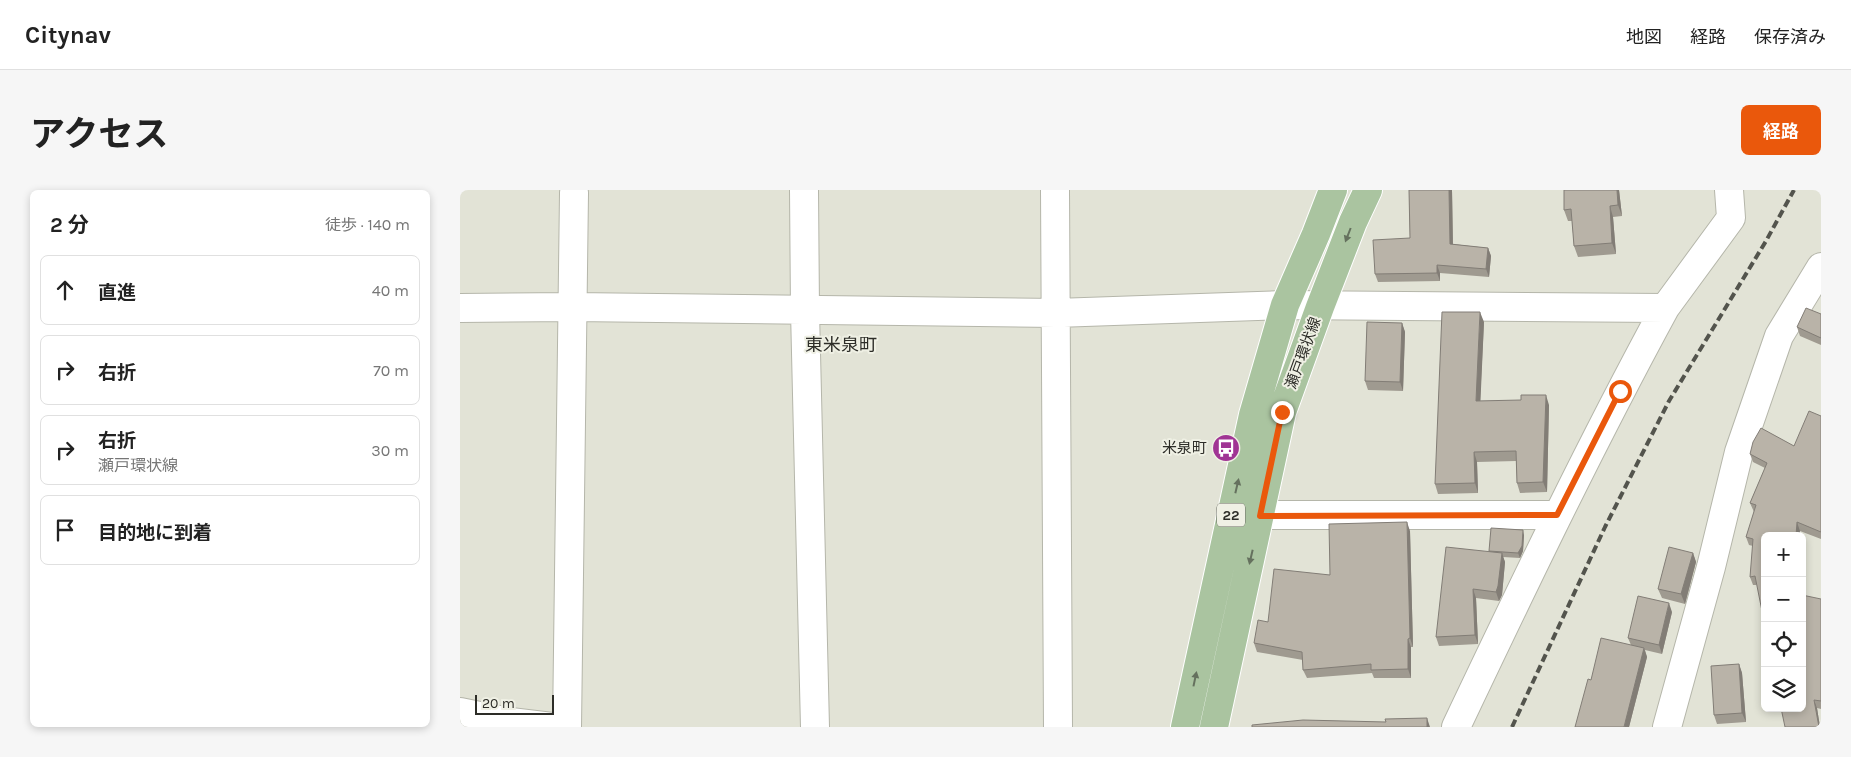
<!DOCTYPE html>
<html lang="ja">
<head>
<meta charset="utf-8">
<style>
	:root { --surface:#fff; --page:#f6f6f6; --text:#222; --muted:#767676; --line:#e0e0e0; --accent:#ea580c }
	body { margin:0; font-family:Karla,"Noto Sans JP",sans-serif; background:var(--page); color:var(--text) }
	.controls { position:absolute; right:15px; bottom:15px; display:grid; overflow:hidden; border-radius:8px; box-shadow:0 2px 8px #0003 }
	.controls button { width:45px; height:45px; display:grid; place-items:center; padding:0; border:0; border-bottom:1px solid var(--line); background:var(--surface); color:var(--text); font:25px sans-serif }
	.scale { position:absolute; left:15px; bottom:12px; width:79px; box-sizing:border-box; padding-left:5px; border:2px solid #2d2d28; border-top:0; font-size:14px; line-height:18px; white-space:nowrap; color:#2d2d28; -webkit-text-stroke:4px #eff0e4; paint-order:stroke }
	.stop { position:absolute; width:15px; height:15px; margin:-11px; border:4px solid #ea580c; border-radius:50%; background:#fff }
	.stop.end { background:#ea580c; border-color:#fff; box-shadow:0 1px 5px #0008 }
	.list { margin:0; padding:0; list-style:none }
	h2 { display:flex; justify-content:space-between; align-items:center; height:65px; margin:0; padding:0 20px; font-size:21px }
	h2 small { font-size:16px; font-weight:400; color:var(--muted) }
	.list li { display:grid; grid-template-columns:32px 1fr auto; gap:15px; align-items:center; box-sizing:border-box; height:70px; margin:0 10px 10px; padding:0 10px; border:1px solid var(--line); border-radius:8px }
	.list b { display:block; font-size:19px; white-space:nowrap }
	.list p { margin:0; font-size:16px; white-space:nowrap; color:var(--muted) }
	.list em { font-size:16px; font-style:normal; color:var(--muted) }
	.icon { flex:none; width:28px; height:28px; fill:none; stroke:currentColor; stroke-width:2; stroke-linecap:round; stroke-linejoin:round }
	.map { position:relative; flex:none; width:1361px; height:537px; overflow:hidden; border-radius:8px }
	header { display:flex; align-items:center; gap:30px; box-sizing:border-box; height:70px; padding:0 25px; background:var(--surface); border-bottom:1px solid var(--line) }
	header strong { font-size:24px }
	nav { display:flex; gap:28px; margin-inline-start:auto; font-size:18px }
	.intro { display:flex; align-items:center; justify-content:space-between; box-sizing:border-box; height:120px; padding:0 30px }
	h1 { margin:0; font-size:35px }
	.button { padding:12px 22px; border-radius:8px; background:var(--accent); color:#fff; font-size:18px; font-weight:700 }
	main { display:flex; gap:30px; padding:0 30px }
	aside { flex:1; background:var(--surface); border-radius:8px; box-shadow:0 2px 8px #0003 }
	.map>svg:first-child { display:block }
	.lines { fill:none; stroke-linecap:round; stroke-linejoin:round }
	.minor-casing { stroke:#b5b6aa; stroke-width:30 }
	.major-casing { stroke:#fff; stroke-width:30 }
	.minor { stroke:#fff; stroke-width:28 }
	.major { stroke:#aac4a0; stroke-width:28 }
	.rail { stroke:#53544d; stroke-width:4; stroke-dasharray:8 4; stroke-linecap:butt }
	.wall { fill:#9f9a90 }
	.shaded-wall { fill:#827d76 }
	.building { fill:#b9b3a8; stroke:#827d76 }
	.oneway { fill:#65715e }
	.route { stroke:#ea580c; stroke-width:6 }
	.labels { text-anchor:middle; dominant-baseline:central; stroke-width:4; stroke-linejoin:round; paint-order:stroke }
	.shield { fill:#eff0e4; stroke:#676860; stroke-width:1 }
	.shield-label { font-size:14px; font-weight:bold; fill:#2d2d28 }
	.street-label { font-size:15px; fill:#2d2d28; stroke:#eff0e4 }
	.poi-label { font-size:15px; fill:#2d2d28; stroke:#eff0e4; text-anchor:end }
	.quarter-label { font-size:18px; fill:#2d2d28; stroke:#eff0e4 }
</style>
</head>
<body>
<header>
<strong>Citynav</strong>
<nav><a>地図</a><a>経路</a><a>保存済み</a></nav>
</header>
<div class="intro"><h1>アクセス</h1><a class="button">経路</a></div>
<main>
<aside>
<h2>2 分<small>徒歩 · 140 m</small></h2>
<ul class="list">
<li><svg class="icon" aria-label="ahead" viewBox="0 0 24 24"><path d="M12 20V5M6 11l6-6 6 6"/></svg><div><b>直進</b></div><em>40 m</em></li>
<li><svg class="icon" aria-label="right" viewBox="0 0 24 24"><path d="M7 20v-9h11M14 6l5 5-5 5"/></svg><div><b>右折</b></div><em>70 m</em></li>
<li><svg class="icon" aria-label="right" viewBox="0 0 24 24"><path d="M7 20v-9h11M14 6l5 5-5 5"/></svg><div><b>右折</b><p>瀬戸環状線</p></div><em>30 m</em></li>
<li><svg class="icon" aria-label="arrive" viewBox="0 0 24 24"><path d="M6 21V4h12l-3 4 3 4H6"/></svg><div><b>目的地に到着</b></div></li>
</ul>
</aside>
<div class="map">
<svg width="1361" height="537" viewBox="0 0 1361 537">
	<rect width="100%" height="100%" fill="#e2e3d6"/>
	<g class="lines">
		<g class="minor-casing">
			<path id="minor" d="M 344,0 L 345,121 L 355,537
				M 595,0 L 598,537
				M 0,118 L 113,117 L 596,123 L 825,115 L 1205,118 L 1271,28 L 1269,0
				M 800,325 L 1097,325
				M 0,522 L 44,531 L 92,537
				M 107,537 L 114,3
				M 996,537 C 1063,396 1130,256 1205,118
				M 1207,537 L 1251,377 L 1279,262 L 1319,146 L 1361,77"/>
		</g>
		<g class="major-casing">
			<path id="major" d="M 725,537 L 793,225 L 825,115 L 856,44 L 873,0
				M 754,537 L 822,222 L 860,117 L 893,32 L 908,0"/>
		</g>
		<use href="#minor" class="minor"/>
		<use href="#major" class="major"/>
		<path class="rail" d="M 1052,537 L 1145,337 L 1209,211 L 1306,51 L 1334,0"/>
	</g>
	<path class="wall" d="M 949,0 L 992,0 L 993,54 L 1028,58 L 1031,66 L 1029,87 L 980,83 L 980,91 L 918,92 L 915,84 L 950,48 Z
		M 1159,0 L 1162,26 L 1153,27 L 1156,64 L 1118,67 L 1114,56 L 1112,31 L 1108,31 L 1104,20 Z
		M 1361,124 L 1361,155 L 1340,146 L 1337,137 Z
		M 1024,132 L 1020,211 L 1089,215 L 1087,302 L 1060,303 L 1057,293 L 1056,271 L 1017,272 L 1018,303 L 978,304 L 975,294 Z
		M 942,133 L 945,142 L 943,201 L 908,200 L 905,191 Z
		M 1361,226 L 1361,349 L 1340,341 L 1296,395 L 1293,395 L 1290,387 L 1293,356 L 1289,355 L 1286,347 L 1294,322 L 1290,313 L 1305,278 L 1293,272 L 1290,264 L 1334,256 Z
		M 950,341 L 953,457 L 951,457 L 951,488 L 914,488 L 912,483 L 847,488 L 843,480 L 843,470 L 797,462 L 794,453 L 808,432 L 870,385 Z
		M 1064,345 L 1063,361 L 1060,368 L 1043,367 L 1045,372 L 1042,405 L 1039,411 L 1016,408 L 1018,454 L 979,456 L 976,447 L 1029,362 L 1029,361 Z
		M 1233,363 L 1236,372 L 1225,414 L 1202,408 L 1198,399 Z
		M 1361,409 L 1361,519 L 1357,518 L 1360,537 L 1325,537 Z
		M 1212,422 L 1202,464 L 1185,460 L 1187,467 L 1169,537 L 1131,490 L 1171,455 L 1168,448 Z
		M 1279,474 L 1282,483 L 1286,532 L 1257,534 L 1254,525 Z"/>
	<path class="shaded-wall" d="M 989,0 L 992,0 L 993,62 L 990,54 Z
		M 1157,0 L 1159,0 L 1162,26 L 1158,15 Z
		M 1150,16 L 1153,27 L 1156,64 L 1152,53 Z
		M 1028,58 L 1031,66 L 1029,87 L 1026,79 Z
		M 977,75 L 980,83 L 980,91 L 977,83 Z
		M 1020,122 L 1024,132 L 1020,221 L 1016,211 Z
		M 942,133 L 945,142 L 943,201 L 940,192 Z
		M 1086,205 L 1089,215 L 1087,302 L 1083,292 Z
		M 1014,262 L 1017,272 L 1018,303 L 1015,293 Z
		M 947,332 L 950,341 L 953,457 L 950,448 Z
		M 1337,332 L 1340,341 L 1339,346 L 1336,346 Z
		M 1063,340 L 1064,345 L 1063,361 L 1060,368 L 1058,363 Z
		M 1042,363 L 1045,372 L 1042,405 L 1039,411 L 1036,402 Z
		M 1233,363 L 1236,372 L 1225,414 L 1221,404 Z
		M 1013,399 L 1016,408 L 1018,454 L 1015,445 Z
		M 1209,413 L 1212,422 L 1202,464 L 1199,455 Z
		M 948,449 L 951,457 L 951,488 L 948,479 Z
		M 1184,458 L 1187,467 L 1169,537 L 1164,537 Z
		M 1279,474 L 1282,483 L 1286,532 L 1282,523 Z
		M 1354,510 L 1357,518 L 1360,537 L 1359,537 Z
		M 967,528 L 970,537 L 967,537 Z"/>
	<path class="building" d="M 949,0 L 989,0 L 990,54 L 1028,58 L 1026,79 L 977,75 L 977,83 L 915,84 L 913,50 L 950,48 Z
		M 1104,0 L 1157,0 L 1158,15 L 1150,16 L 1152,53 L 1114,56 L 1111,19 L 1104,20 Z
		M 1346,118 L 1361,124 L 1361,148 L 1337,137 Z
		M 982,122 L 1020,122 L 1016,211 L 1061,210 L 1061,205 L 1086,205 L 1083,292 L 1057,293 L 1056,261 L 1014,262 L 1015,293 L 975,294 Z
		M 907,132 L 942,133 L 940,192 L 905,191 Z
		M 1349,221 L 1361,226 L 1361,342 L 1337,332 L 1336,346 L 1305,346 L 1305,436 L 1295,386 L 1290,387 L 1293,349 L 1286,347 L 1296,315 L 1290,313 L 1307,273 L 1290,264 L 1293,252 L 1301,238 L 1334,256 Z
		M 947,332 L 950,448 L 948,449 L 948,479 L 911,480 L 911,474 L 843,480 L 842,462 L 794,453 L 798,430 L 808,432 L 814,379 L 870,385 L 869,334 Z
		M 1031,338 L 1063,340 L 1062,356 L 1058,363 L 1029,361 Z
		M 986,357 L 1042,363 L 1038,396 L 1036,402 L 1013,399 L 1015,445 L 976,447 Z
		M 1209,357 L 1233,363 L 1221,404 L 1198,399 Z
		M 1342,405 L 1361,409 L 1361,511 L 1354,510 L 1359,537 L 1325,537 L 1321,518 L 1342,518 Z
		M 1178,406 L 1209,413 L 1199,455 L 1168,448 Z
		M 1141,448 L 1184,458 L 1164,537 L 1115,537 L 1128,489 L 1131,490 Z
		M 1279,474 L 1282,523 L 1254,525 L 1251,476 Z
		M 967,528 L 967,537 L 792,537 L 792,535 L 843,530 L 926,532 L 925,529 Z"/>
	<defs><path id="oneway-solid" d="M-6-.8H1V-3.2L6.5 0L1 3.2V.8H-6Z" transform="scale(1.25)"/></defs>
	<g class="oneway">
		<use href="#oneway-solid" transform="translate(888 45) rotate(111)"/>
		<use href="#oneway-solid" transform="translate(777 296) rotate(-77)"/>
		<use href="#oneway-solid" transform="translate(791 367) rotate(103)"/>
		<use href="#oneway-solid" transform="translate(735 489) rotate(-78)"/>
	</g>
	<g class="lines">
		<path class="route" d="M 822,222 L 800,326 L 1097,325 L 1160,201"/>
	</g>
	<defs>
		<g id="bus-disc" transform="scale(1.4375)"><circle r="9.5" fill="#a03494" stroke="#eff0e4"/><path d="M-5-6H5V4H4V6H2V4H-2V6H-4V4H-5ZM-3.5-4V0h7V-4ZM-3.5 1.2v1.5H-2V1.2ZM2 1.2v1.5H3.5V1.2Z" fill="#fff"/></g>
	</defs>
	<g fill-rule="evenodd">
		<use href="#bus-disc" x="766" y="258"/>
	</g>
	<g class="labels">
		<rect class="shield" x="757" y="313.5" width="28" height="23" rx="4"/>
		<g class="shield-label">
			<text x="771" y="325">22</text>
		</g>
		<g class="street-label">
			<text transform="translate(843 163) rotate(-70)">瀬戸環状線</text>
		</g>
		<g class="poi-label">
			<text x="747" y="258">米泉町</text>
		</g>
		<g class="quarter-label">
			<text x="381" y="155">東米泉町</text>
		</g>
	</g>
</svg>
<div class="controls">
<button>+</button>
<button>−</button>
<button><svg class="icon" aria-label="locate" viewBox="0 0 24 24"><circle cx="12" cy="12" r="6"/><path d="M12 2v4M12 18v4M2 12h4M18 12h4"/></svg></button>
<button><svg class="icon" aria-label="layers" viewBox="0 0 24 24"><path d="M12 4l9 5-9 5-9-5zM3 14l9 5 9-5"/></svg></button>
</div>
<div class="scale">20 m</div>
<div class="stop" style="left:1160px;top:201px"></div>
<div class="stop end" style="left:822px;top:222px"></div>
</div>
</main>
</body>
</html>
